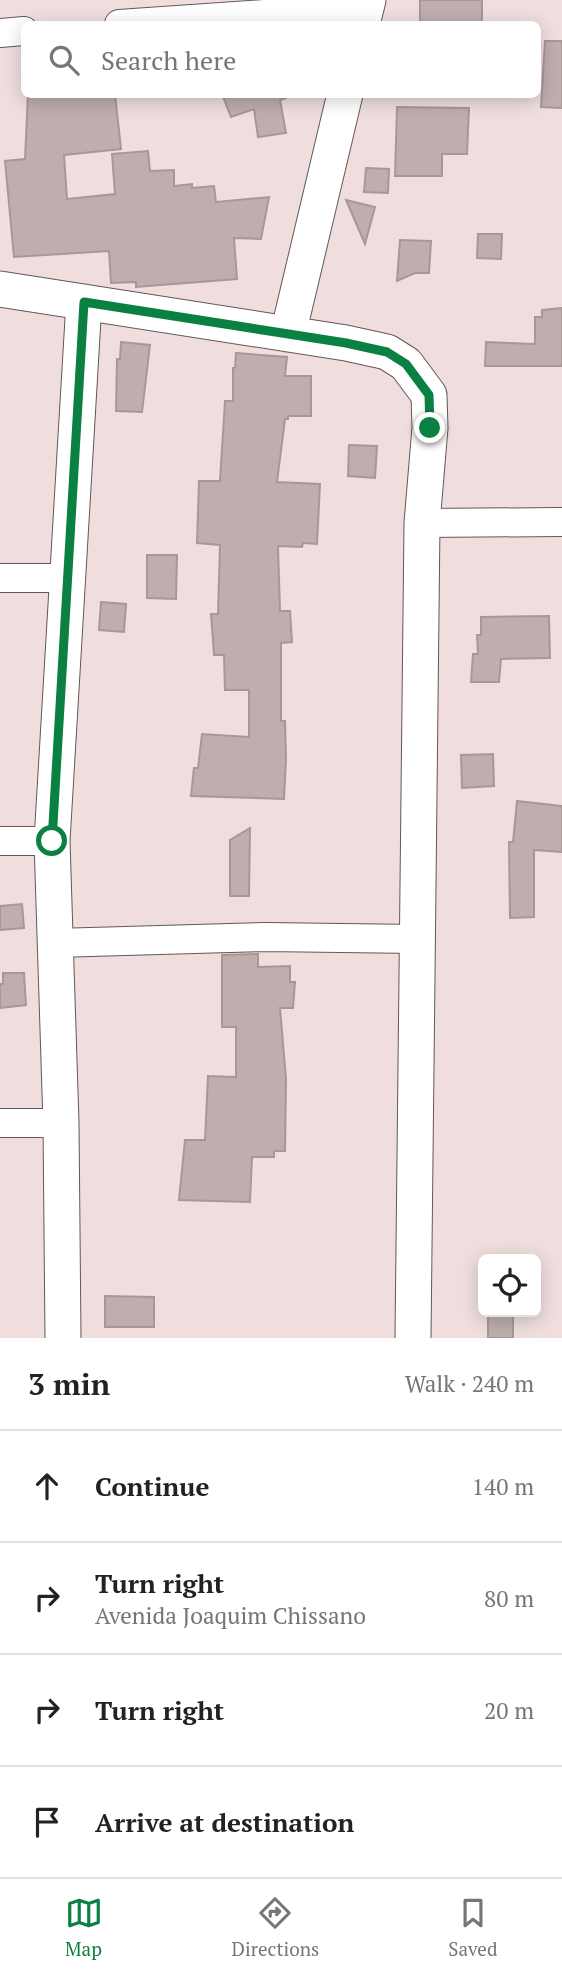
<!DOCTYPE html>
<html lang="en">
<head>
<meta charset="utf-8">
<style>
	:root { --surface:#fff; --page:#f2f2f2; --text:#222; --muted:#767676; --line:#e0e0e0; --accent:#0b8043 }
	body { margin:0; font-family:"PT Serif",serif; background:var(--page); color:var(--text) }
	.controls { position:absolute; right:21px; bottom:21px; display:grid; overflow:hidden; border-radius:10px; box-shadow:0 4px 18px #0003 }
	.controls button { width:63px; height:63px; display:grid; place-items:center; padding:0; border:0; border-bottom:2px solid var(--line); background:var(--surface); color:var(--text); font:35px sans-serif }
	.stop { position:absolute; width:21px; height:21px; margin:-16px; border:5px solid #0b8043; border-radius:50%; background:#fff }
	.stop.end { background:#0b8043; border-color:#fff; box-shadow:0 2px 7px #0008 }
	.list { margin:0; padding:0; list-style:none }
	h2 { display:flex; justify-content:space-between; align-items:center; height:91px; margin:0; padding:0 28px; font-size:30px }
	h2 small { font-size:23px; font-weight:400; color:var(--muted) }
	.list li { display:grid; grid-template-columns:46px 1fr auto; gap:21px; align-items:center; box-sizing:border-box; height:112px; padding:0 28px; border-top:2px solid var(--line) }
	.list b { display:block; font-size:26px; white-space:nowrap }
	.list p { margin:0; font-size:23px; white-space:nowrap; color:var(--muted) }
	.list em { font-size:23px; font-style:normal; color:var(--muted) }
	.icon { flex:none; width:38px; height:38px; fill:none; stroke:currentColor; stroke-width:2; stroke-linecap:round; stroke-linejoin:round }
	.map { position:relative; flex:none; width:562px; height:1338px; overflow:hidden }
	.search { position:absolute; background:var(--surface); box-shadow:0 4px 18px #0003; left:21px; right:21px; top:21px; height:77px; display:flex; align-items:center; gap:18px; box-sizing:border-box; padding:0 24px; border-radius:10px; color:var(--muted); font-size:26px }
	.sheet { height:539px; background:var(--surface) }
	nav { display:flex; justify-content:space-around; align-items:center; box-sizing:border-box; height:98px; border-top:2px solid var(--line); background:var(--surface); font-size:19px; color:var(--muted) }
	nav a { display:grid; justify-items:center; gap:4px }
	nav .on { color:var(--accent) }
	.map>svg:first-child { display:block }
	.building { fill:#beaead; stroke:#a79896; stroke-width:2 }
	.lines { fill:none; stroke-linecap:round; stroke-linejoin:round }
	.minor-casing { stroke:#645756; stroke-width:30 }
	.tertiary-casing { stroke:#645756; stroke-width:37 }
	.minor { stroke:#fff; stroke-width:28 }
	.tertiary { stroke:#fff; stroke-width:35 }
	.route { stroke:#0b8043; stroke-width:9 }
</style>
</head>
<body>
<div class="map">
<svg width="562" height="1338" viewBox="0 0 562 1338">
	<rect width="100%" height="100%" fill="#efdedd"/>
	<path class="building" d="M 420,0 L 482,0 L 482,24 L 420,24 Z
		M 545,41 L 562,41 L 562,108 L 541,107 Z
		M 28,94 L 115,94 L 121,149 L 64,155 L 67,199 L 115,194 L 112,154 L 148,151 L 150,171 L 174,170 L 174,186 L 192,184 L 192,188 L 214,186 L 216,202 L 269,197 L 261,239 L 234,238 L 237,279 L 136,287 L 136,282 L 111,283 L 109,251 L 14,257 L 5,161 L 25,159 Z
		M 222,94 L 286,94 L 286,98 L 280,100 L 286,133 L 258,137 L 254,109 L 231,117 Z
		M 397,107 L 469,108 L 467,154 L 442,154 L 442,176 L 395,176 Z
		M 366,168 L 389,169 L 388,193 L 364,192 Z
		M 346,200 L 375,207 L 365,244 Z
		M 478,234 L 502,234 L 501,259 L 477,258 Z
		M 400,240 L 431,241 L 429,273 L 415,273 L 397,281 Z
		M 562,308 L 562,366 L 485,366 L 486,342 L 535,344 L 535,317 L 542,317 L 542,310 Z
		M 121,342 L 150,345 L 142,412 L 116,411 L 117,359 L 120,359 Z
		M 236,353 L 287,357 L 285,376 L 311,376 L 311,416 L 288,416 L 288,419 L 285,419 L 277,482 L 320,484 L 317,544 L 303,543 L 302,547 L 278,546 L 280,611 L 290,611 L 292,642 L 281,643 L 281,721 L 285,721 L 286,759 L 284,799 L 191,796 L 194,768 L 198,768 L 202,734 L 249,737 L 249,690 L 225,690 L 224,655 L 214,655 L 211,614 L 218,614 L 220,545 L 197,543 L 199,481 L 220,481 L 225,401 L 233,401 L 233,368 L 235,368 Z
		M 349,445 L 377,446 L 375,478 L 348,476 Z
		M 147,555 L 177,555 L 176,599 L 147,598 Z
		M 101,602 L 126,604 L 124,632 L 99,630 Z
		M 549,616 L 550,658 L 501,659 L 499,682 L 471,682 L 473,654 L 478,654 L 477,635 L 481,635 L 481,617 Z
		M 493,754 L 494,786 L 462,788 L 461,755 Z
		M 517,801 L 562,806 L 562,852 L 534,850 L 534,917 L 510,918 L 509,842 L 513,842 Z
		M 250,828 L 249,896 L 230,896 L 230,840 Z
		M 22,904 L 24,928 L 0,930 L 0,906 Z
		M 258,954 L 258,967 L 290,966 L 290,982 L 295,982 L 293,1008 L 280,1008 L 286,1079 L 285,1151 L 274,1151 L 274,1157 L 252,1157 L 250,1202 L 179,1200 L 185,1140 L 205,1140 L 208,1076 L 236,1077 L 236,1027 L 222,1027 L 222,955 Z
		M 3,973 L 24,973 L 26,1005 L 0,1008 L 0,984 L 3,984 Z
		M 105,1296 L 154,1297 L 154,1327 L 105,1327 Z
		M 488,1313 L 513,1314 L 513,1338 L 488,1338 Z"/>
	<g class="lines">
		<g class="minor-casing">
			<path id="minor" d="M 119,24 L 366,7
				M 0,33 L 24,31
				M 422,523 L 562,522
				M 0,578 L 67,578
				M 0,841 L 52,841
				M 55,943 L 265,937 L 418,939
				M 0,1123 L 61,1123"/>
		</g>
		<g class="tertiary-casing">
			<path id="tertiary" d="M 362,24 L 368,0
				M 0,289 L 346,343 L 387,352 L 406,364 L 429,395 L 430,428 L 422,523 L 413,1338
				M 288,334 L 345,94
				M 63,1338 L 61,1123 L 52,841 L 84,302"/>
		</g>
		<use href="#minor" class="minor"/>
		<use href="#tertiary" class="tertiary"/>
	</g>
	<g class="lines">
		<path class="route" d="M 52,841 L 84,302 L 346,343 L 387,352 L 406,364 L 429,395 L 430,428"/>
	</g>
</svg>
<div class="controls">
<button><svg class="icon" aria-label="locate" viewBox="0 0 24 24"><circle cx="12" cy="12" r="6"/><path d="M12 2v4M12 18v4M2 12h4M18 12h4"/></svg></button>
</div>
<div class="stop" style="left:52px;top:841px"></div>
<div class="stop end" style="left:430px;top:428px"></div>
<div class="search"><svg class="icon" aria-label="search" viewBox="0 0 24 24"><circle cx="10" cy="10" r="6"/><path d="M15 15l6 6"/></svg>Search here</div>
</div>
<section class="sheet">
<h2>3 min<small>Walk · 240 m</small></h2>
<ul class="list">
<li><svg class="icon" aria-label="ahead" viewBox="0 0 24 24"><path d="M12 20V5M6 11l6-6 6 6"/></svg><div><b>Continue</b></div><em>140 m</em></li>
<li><svg class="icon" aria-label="right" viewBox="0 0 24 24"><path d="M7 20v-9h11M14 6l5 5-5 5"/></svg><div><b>Turn right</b><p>Avenida Joaquim Chissano</p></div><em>80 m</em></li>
<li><svg class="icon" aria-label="right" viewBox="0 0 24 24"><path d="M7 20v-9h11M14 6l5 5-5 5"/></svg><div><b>Turn right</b></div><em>20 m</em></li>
<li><svg class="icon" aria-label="arrive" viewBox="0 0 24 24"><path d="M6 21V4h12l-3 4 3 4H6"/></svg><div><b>Arrive at destination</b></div></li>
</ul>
</section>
<nav>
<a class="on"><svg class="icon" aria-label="map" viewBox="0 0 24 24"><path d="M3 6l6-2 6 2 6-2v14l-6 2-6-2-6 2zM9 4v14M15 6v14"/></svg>Map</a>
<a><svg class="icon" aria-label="directions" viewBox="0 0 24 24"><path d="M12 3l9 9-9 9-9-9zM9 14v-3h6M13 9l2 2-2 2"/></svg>Directions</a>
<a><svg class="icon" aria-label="saved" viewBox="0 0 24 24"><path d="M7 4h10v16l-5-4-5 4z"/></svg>Saved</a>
</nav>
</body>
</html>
